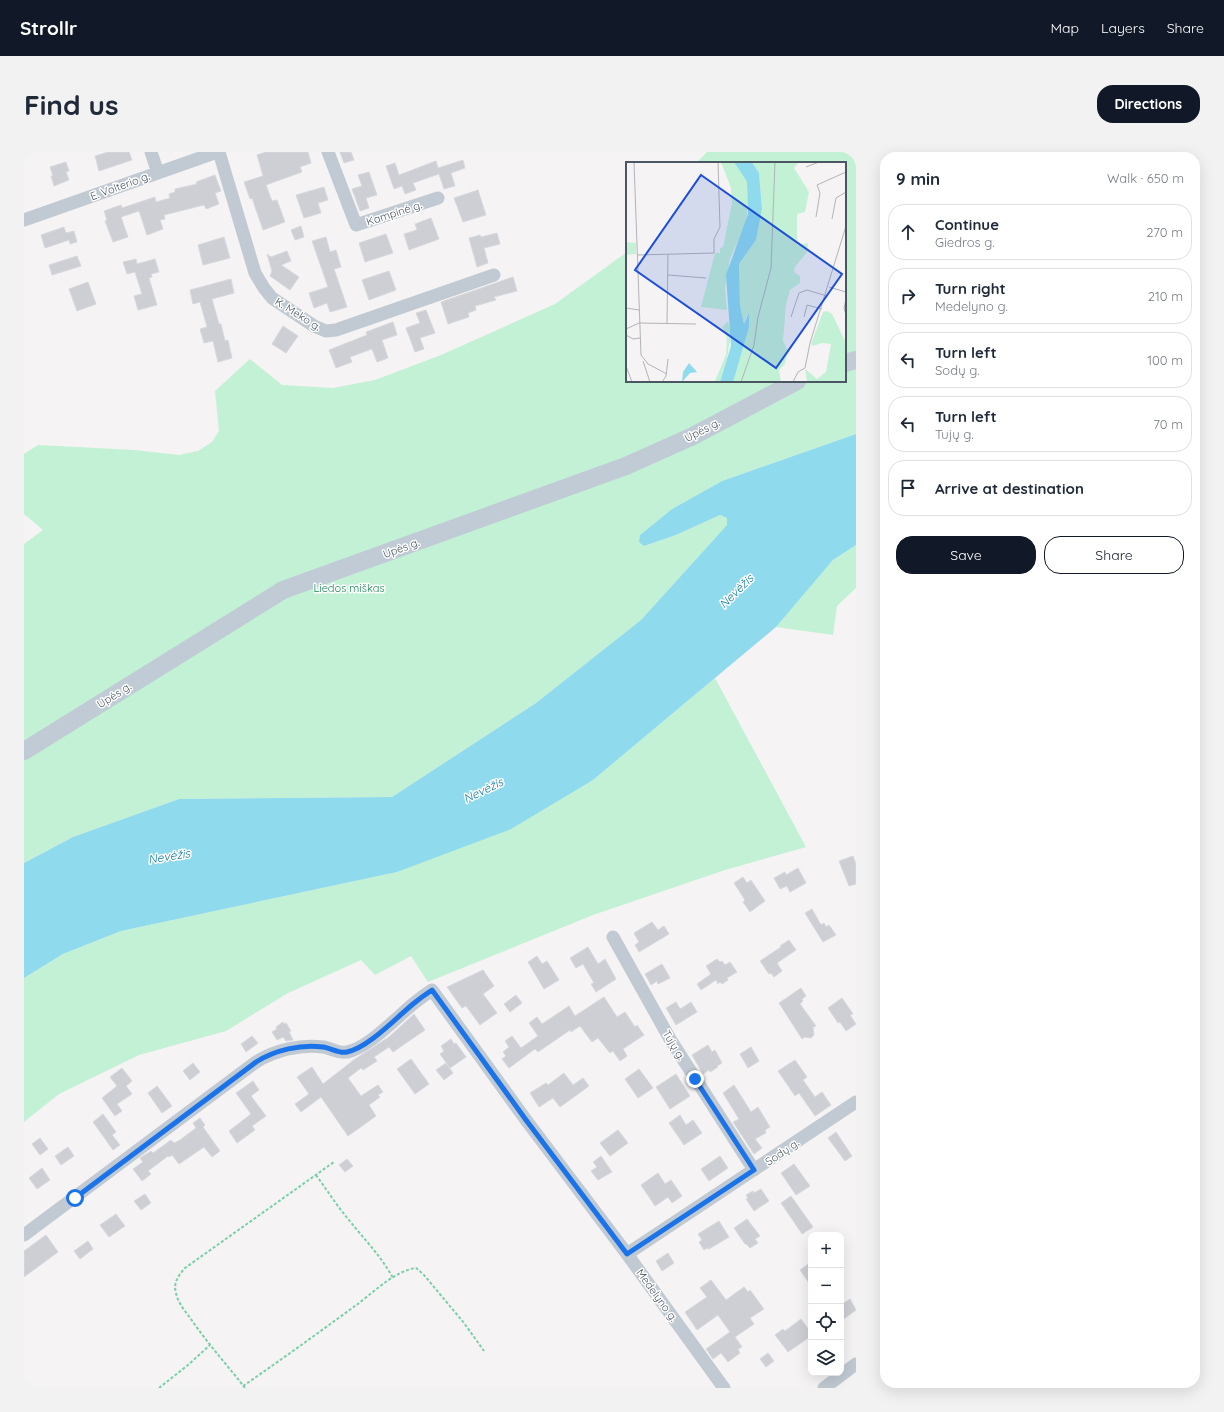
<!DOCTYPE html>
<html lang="en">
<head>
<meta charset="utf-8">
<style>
	:root { --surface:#fff; --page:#f2f2f3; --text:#1f2937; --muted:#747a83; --line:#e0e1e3; --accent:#111827 }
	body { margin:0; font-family:Quicksand,sans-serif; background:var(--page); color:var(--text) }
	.controls { position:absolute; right:12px; bottom:12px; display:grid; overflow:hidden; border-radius:8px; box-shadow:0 4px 16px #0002 }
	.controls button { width:36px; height:36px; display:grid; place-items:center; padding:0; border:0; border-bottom:1px solid var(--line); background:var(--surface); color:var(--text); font:20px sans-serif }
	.stop { position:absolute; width:12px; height:12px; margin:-9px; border:3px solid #1a73e8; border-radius:50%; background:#fff }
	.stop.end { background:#1a73e8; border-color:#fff; box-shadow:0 1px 4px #0008 }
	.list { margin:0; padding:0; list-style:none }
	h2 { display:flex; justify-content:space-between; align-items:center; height:52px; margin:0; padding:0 16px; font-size:17px }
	h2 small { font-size:13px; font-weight:400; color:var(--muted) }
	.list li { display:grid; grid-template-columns:26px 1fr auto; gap:12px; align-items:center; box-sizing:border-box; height:56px; margin:0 8px 8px; padding:0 8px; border:1px solid var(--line); border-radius:16px }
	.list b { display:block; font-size:15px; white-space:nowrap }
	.list p { margin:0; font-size:13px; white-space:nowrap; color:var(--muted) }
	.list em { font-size:13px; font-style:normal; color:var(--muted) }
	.actions { display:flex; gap:8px; padding:12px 16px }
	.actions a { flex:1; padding:9px 0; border:1px solid var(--accent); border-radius:16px; text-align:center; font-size:14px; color:var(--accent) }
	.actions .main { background:var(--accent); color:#fff }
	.icon { flex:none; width:22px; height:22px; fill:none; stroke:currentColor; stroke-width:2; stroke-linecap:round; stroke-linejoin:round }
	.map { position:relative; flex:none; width:832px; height:1236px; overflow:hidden; border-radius:16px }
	header { display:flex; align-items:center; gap:24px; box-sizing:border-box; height:56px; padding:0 20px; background:var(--accent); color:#fff }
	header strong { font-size:19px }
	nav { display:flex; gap:22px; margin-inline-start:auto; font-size:14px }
	.intro { display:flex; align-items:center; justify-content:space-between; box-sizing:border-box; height:96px; padding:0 24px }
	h1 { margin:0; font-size:28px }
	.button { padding:10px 18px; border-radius:16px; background:var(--accent); color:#fff; font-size:14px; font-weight:700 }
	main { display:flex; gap:24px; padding:0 24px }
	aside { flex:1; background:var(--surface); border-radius:16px; box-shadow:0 4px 16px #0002 }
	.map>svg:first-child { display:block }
	.green { fill:#c3f1d5 }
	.water { fill:#90daee }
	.building { fill:#cdcfd5; stroke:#d7d9de }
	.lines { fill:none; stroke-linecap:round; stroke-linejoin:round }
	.path { stroke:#7ad0a6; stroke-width:2; stroke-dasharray:3 2; stroke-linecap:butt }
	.street { stroke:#c1cad2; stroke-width:13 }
	.secondary { stroke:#c1cbd6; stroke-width:18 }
	.route { stroke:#1a73e8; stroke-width:5 }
	.labels { text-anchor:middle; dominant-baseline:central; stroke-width:3; stroke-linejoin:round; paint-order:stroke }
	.street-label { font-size:11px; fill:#4a5661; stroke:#fff }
	.park-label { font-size:11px; fill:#17864f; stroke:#fff }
	.water-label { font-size:12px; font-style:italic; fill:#0c7c9b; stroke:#fff }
	.inset-road { fill:none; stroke:#b1b4b9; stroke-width:1 }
	.view { fill:#1d4ed8; fill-opacity:0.15; stroke:#1d4ed8; stroke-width:2 }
	.inset-edge { fill:none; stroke:#4a5661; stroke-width:2 }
</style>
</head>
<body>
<header>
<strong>Strollr</strong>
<nav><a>Map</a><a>Layers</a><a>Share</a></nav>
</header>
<div class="intro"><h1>Find us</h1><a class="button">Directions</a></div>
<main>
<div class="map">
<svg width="832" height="1236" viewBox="0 0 832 1236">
	<rect width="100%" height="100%" fill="#f5f3f3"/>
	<path class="green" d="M 683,0 L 832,0 L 832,282 L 698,329 L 648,357 L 616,383 L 620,394 L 652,383 L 696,363 L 703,366 L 703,373 L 617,468 L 512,551 L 368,645 L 155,647 L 49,685 L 0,711 L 0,392 L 19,378 L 0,362 L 0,302 L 14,293 L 111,298 L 155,303 L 174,299 L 188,290 L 195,279 L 191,239 L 226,207 L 258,233 L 309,236 L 351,228 L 417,203 L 531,152 L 603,100 L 603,229 L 821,229 L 821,11 L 672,11 Z
		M 832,393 L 832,436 L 813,454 L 809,483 L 752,475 L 809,408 Z
		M 691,526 L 782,695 L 701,718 L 569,763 L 404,830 L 387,804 L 351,823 L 337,808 L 264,841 L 202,879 L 115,903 L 35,942 L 0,970 L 0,826 L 39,802 L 97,779 L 373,720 L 569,628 Z"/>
	<path class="water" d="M 832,282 L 832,393 L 809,408 L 752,475 L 569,628 L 487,677 L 373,720 L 97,779 L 39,802 L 0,826 L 0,711 L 49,685 L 155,647 L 368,645 L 512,551 L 617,468 L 703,373 L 703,366 L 696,363 L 652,383 L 620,394 L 615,390 L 616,383 L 648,357 L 698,329 Z"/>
	<path class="building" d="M 84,0 L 105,0 L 108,8 L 75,19 L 71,4 Z
		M 242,0 L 284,0 L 287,11 L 276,15 L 278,20 L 242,33 L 248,49 L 253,48 L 261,70 L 239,78 L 228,46 L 226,47 L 220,30 L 239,24 L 233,3 Z
		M 316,0 L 327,0 L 330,8 L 320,11 Z
		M 439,8 L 441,16 L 427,21 L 431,34 L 420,37 L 415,22 L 389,31 L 392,38 L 381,42 L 378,34 L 370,37 L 362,14 L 371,11 L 375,23 L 412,9 L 414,16 Z
		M 42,10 L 45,19 L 42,20 L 45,28 L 30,34 L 27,24 L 29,24 L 26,15 Z
		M 345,20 L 353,43 L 342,46 L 345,56 L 336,59 L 328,37 L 338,34 L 334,23 Z
		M 191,23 L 197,39 L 191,41 L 195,52 L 182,57 L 180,53 L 140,63 L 141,67 L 136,68 L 139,77 L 123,83 L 115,59 L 97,65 L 104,85 L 89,90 L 81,69 L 83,68 L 80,59 L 97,53 L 98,56 L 131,45 L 132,50 L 146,46 L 145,42 L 151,40 L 151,37 L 173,32 L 172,30 Z
		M 300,35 L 304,48 L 294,51 L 297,61 L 280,66 L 272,43 Z
		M 454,38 L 462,63 L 439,70 L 430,46 Z
		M 407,66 L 415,87 L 385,98 L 380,82 L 393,78 L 391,72 Z
		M 277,74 L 280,85 L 271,88 L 267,78 Z
		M 40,75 L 42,81 L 50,79 L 53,90 L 46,92 L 45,88 L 21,96 L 17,83 Z
		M 473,81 L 476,92 L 460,96 L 464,111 L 453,115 L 445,86 L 456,83 L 457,85 Z
		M 362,82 L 369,101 L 341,110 L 335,91 Z
		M 200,85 L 206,106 L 179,113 L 174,93 Z
		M 302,85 L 306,100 L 312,98 L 317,115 L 310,117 L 323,155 L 306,160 L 303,151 L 290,156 L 285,141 L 304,135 L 288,89 Z
		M 263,99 L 267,109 L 257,113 L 275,125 L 266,138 L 246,124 L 248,119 L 243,102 L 247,105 Z
		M 53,104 L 57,114 L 28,123 L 25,113 Z
		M 112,107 L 113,112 L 131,107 L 135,120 L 127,122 L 128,125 L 125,126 L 133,153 L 114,158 L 110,144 L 118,142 L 111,120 L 103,122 L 99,110 Z
		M 365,119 L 372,138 L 345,148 L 338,128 Z
		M 489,125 L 493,139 L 470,145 L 472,148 L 451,154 L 452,158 L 444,161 L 445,165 L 424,172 L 417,150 Z
		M 207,127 L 210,141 L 188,147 L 195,172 L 197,172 L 201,189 L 204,188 L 208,206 L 194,210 L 189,189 L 180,191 L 176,177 L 183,175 L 176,150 L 169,152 L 166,138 Z
		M 64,130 L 72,152 L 53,159 L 45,137 Z
		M 402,158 L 411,181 L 396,186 L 400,197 L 391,200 L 382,176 L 396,171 L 392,161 Z
		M 369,170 L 373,183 L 358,188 L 364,206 L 353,210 L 348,197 L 326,205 L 328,210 L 312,216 L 305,198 L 343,183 L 342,180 Z
		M 259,174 L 274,184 L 262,201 L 248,192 Z
		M 829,704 L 832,712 L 832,732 L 825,734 L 815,709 Z
		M 774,716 L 782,731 L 766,740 L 763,734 L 756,737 L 750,726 L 761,720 L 762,723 Z
		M 719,725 L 723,731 L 727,728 L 741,749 L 726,760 L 719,750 L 721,748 L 710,731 Z
		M 788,757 L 797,773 L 800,771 L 802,775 L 805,773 L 812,783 L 799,790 L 781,761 Z
		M 628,770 L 634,778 L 640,774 L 645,782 L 615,800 L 611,793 L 615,790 L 610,781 Z
		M 765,788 L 772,798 L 753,811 L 758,819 L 750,825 L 747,821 L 745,822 L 736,809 L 757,795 L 756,794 Z
		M 564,795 L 574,812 L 581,807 L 592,827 L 572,840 L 567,832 L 570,831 L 559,812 L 552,816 L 546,806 Z
		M 513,804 L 518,812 L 523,809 L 535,828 L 520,837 L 504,810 Z
		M 693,807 L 696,810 L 698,809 L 701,813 L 706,810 L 713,820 L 703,826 L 704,828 L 698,832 L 696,830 L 694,832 L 692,828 L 677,838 L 673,832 L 687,822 L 682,814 Z
		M 638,812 L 646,826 L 634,832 L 633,829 L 627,833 L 621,822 Z
		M 459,818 L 470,834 L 459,842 L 473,861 L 456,873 L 442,854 L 438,856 L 423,835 Z
		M 777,836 L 782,844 L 778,847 L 779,849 L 776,852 L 792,874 L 789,875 L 790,883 L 787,886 L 781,885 L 778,887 L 755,851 Z
		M 492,843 L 498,851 L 486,860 L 480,852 Z
		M 580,845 L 593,865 L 601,860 L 611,875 L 613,873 L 620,883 L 599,897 L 603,904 L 596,909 L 589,899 L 586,901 L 574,886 L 568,890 L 556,874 L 547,880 L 546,878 L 514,900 L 511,897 L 485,916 L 478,907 L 482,904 L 479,900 L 485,895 L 481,889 L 488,884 L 497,896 L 514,884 L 505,871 L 513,865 L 518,872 L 545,854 L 551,864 Z
		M 818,846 L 829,862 L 826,863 L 832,872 L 822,879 L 816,870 L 814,871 L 804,856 Z
		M 652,850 L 656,857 L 667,850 L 673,860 L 652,873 L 642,856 Z
		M 390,862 L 401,878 L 369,900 L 365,895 L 350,905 L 353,909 L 339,918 L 337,916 L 324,926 L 337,944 L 354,933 L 359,940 L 354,943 L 356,945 L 345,953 L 352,964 L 324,984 L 297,945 L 277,960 L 271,952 L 285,942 L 273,925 L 288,915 L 299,932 L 331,907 L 365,885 Z
		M 259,870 L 260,872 L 262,871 L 267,879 L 265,880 L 269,888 L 262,889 L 259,885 L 253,888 L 248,880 L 253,877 L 252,875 Z
		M 228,884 L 234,891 L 222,900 L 217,892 Z
		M 427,887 L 430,892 L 432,891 L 442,905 L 426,916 L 416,902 L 420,899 L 417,894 Z
		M 684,893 L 688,900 L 691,898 L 698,911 L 693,914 L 694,915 L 686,920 L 685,918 L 679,922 L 668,903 Z
		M 727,895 L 735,909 L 724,916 L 716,902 Z
		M 387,907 L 405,932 L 391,942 L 373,917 Z
		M 771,908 L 783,925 L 779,928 L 791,945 L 798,940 L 807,953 L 791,964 L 775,941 L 771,944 L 754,919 Z
		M 169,911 L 176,920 L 166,928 L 159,919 Z
		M 422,911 L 429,921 L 420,928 L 412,918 Z
		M 98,916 L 108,929 L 102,934 L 108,942 L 93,952 L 98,959 L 91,964 L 78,946 L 93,934 L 86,925 Z
		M 615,917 L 629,936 L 614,946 L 601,927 Z
		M 540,921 L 549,933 L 559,926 L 565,934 L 536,955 L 529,946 L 515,955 L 506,941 L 522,931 L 524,933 Z
		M 652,922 L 666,944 L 646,957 L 632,935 Z
		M 229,929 L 235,938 L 227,944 L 242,964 L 228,974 L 231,978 L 213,991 L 205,979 L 227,962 L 212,941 Z
		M 710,933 L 727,960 L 734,955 L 746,975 L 741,978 L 742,981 L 731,987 L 738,996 L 730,1002 L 709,970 L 715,967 L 699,941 Z
		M 133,934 L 148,954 L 138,961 L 124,941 Z
		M 79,962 L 92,980 L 88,983 L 96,993 L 89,998 L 69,970 Z
		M 656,963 L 662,973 L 669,968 L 678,981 L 660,993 L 645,971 Z
		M 176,966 L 181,973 L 179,975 L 196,999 L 188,1005 L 180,995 L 155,1012 L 148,1003 L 145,1005 L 144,1004 L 124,1019 L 127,1022 L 118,1029 L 109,1017 L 119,1010 L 116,1006 L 127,999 L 129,1001 L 147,988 L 150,991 L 156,988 L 172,976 L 169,971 Z
		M 594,978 L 604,991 L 586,1004 L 576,991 Z
		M 812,980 L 828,1004 L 821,1009 L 804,986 Z
		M 16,986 L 24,997 L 16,1003 L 8,992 Z
		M 44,995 L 50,1004 L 37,1013 L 31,1004 Z
		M 577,1004 L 588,1020 L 574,1028 L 567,1019 L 573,1015 L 569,1010 Z
		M 696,1004 L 704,1016 L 685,1029 L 677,1017 Z
		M 323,1007 L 329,1014 L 321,1020 L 315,1013 Z
		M 770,1012 L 786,1034 L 772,1043 L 757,1021 Z
		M 18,1016 L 26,1028 L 13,1037 L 5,1026 Z
		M 634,1021 L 641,1032 L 647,1028 L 658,1044 L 648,1051 L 644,1045 L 631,1054 L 617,1033 Z
		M 737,1037 L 745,1049 L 730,1059 L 722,1047 L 724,1046 L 722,1043 L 729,1039 L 730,1041 Z
		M 121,1042 L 127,1051 L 117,1058 L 110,1049 Z
		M 767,1044 L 789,1075 L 778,1082 L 757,1051 Z
		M 92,1062 L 101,1074 L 85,1085 L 76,1073 Z
		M 723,1067 L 736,1084 L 731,1087 L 734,1091 L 726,1096 L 722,1092 L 721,1092 L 710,1076 Z
		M 695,1069 L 705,1085 L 685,1097 L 683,1096 L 680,1098 L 675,1090 L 678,1088 L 674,1082 Z
		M 22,1083 L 34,1100 L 0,1125 L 0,1099 Z
		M 64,1089 L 69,1097 L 56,1107 L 50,1099 Z
		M 644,1101 L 650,1111 L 638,1119 L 632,1109 Z
		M 787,1110 L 787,1134 L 776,1118 Z
		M 687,1128 L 702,1148 L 720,1135 L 724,1140 L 726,1138 L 740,1157 L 726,1166 L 730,1172 L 711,1185 L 718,1195 L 714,1197 L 716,1201 L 704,1210 L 697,1201 L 689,1207 L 682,1197 L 706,1180 L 694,1163 L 673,1178 L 661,1160 L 683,1145 L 676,1136 Z
		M 826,1147 L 832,1158 L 817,1169 L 817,1153 Z
		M 777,1167 L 787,1181 L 787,1184 L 764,1200 L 751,1183 L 759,1177 L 761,1179 Z
		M 744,1201 L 750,1209 L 742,1215 L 736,1207 Z"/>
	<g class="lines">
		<path class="path" d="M 292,1023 C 303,1038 313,1054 325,1068 C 340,1087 357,1104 369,1126
			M 219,1234 C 257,1208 294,1181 331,1154 C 349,1141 370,1119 392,1116 L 400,1123 L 440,1171 L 460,1199
			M 135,1236 L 164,1213 L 186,1193
			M 221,1236 C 204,1214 185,1193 169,1170 C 163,1161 154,1152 152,1141 C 149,1131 154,1124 161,1116 L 310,1010"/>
		<path class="street" d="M 127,0 L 134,21
			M 195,0 L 231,121 L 240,136 L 248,146 L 290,174 L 302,179 L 312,178 L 470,123
			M 304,0 L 332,73 L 414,46
			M 0,68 L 193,0
			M 589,785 L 646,887 L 730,1018
			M 0,1083 L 232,910 C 251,898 277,892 299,895 C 307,896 315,902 323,900 C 344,896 372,866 389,852 C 395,847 402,842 408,838 L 502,968 L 603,1102 L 700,1236
			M 603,1102 L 832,950
			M 800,1236 L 832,1212"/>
		<path class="secondary" d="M 821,211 L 832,208
			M 0,599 L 259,438 L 602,314 L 669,284 L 773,229"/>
	</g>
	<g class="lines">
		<path class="route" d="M 51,1046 L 232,910 C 251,898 277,892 299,895 C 307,896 315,902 323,900 C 344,896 372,866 389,852 C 395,847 402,842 408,838 L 502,968 L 603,1102 L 730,1018 L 671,927"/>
	</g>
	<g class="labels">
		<g class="street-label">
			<text transform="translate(96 34) rotate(-20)">E. Volterio g.</text>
			<text transform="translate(370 61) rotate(-18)">Kampinė g.</text>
			<text transform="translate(274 162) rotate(32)">K. Meko g.</text>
			<text transform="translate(678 278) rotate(-27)">Upės g.</text>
			<text transform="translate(377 396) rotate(-20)">Upės g.</text>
			<text transform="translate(90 543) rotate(-32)">Upės g.</text>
			<text transform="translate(650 893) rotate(59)">Tujų g.</text>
			<text transform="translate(758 1000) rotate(-34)">Sodų g.</text>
			<text transform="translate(633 1143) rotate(54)">Medelyno g.</text>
		</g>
		<g class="park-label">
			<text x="325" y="436">Liedos miškas</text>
		</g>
		<g class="water-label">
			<text transform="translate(712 439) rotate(-45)">Nevėžis</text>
			<text transform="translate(459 638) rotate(-26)">Nevėžis</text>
			<text transform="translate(145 704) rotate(-9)">Nevėžis</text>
		</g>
	</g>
	<g transform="translate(602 10)">
		<rect width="220" height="220" fill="#f5f3f3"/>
		<path d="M 95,0 L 108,0 L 121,20 L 122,41 L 120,61 L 104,97 L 99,126 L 101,148 L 75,145 L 89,91 L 94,91 L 94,86 L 97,85 L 106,41 L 105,26 ZM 126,0 L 173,0 L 168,6 L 183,30 L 179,50 L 171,52 L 171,83 L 182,81 L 181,90 L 169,105 L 168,110 L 174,114 L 174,121 L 164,128 L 160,143 L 157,179 L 162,189 L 159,202 L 153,208 L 155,220 L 107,220 L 122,150 L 118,162 L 114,144 L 113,102 L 130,78 L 136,47 L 133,11 ZM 0,80 L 10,81 L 10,92 L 0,93 ZM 201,149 L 206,152 L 220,181 L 220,220 L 181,220 L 179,207 L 191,217 L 200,210 L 205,182 L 196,181 L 187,184 L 185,182 L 197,150 ZM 102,159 L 105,171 L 101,197 L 94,220 L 86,220 L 89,219 L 100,193 L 101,176 L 96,165 Z" fill="#c3f1d5"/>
		<path d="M 108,0 L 126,0 L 133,11 L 136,47 L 130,78 L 113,102 L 114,144 L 118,162 L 123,151 L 123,165 L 107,220 L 94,220 L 105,184 L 100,113 L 122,52 L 121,20 ZM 63,201 L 71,210 L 64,211 L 56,220 L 57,210 Z" fill="#90daee"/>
		<path class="inset-road" d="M 8,0 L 15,193 L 22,202 L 41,212M 180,5 L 193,0M 190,55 L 194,31 L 191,23 L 220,10M 206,57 L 210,36 L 220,30M 11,93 L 88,91 L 88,77 L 94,65 L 92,0M 42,113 L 80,116M 203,125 L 220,130M 220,137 L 218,146 L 220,153M 0,146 L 13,148M 165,155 L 173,131 L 181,128 L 201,134M 178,155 L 181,143 L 196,147M 41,161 L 42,92M 0,167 L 13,161 L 70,162M 0,173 L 7,177 L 14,176M 17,199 L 24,220M 0,204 L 6,220M 36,220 L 40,214 L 42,197M 115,220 L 128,183 L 132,155 L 145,106 L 149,0M 167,220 L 172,210 L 179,206 L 184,181 L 220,64"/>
		<path class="view" d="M 75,13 L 216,112 L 150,206 L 9,108 Z"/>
		<rect width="220" height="220" class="inset-edge"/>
	</g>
</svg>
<div class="controls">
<button>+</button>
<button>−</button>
<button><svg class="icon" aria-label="locate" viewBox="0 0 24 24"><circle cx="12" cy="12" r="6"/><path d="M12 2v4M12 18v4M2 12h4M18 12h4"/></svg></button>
<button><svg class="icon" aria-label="layers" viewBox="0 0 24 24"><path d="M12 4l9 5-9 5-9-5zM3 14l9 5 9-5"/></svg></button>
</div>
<div class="stop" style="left:51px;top:1046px"></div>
<div class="stop end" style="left:671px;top:927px"></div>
</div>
<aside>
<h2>9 min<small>Walk · 650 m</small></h2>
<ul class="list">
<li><svg class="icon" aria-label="ahead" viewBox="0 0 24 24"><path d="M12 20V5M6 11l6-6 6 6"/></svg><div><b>Continue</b><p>Giedros g.</p></div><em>270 m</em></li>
<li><svg class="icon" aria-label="right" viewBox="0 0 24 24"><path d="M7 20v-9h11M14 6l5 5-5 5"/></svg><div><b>Turn right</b><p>Medelyno g.</p></div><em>210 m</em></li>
<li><svg class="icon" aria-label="left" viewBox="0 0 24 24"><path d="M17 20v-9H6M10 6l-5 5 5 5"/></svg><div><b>Turn left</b><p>Sodų g.</p></div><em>100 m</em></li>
<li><svg class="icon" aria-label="left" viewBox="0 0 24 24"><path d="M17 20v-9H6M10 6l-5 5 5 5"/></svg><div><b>Turn left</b><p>Tujų g.</p></div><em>70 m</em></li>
<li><svg class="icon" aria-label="arrive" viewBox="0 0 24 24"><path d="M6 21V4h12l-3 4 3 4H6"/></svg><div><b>Arrive at destination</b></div></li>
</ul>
<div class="actions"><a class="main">Save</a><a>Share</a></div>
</aside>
</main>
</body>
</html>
